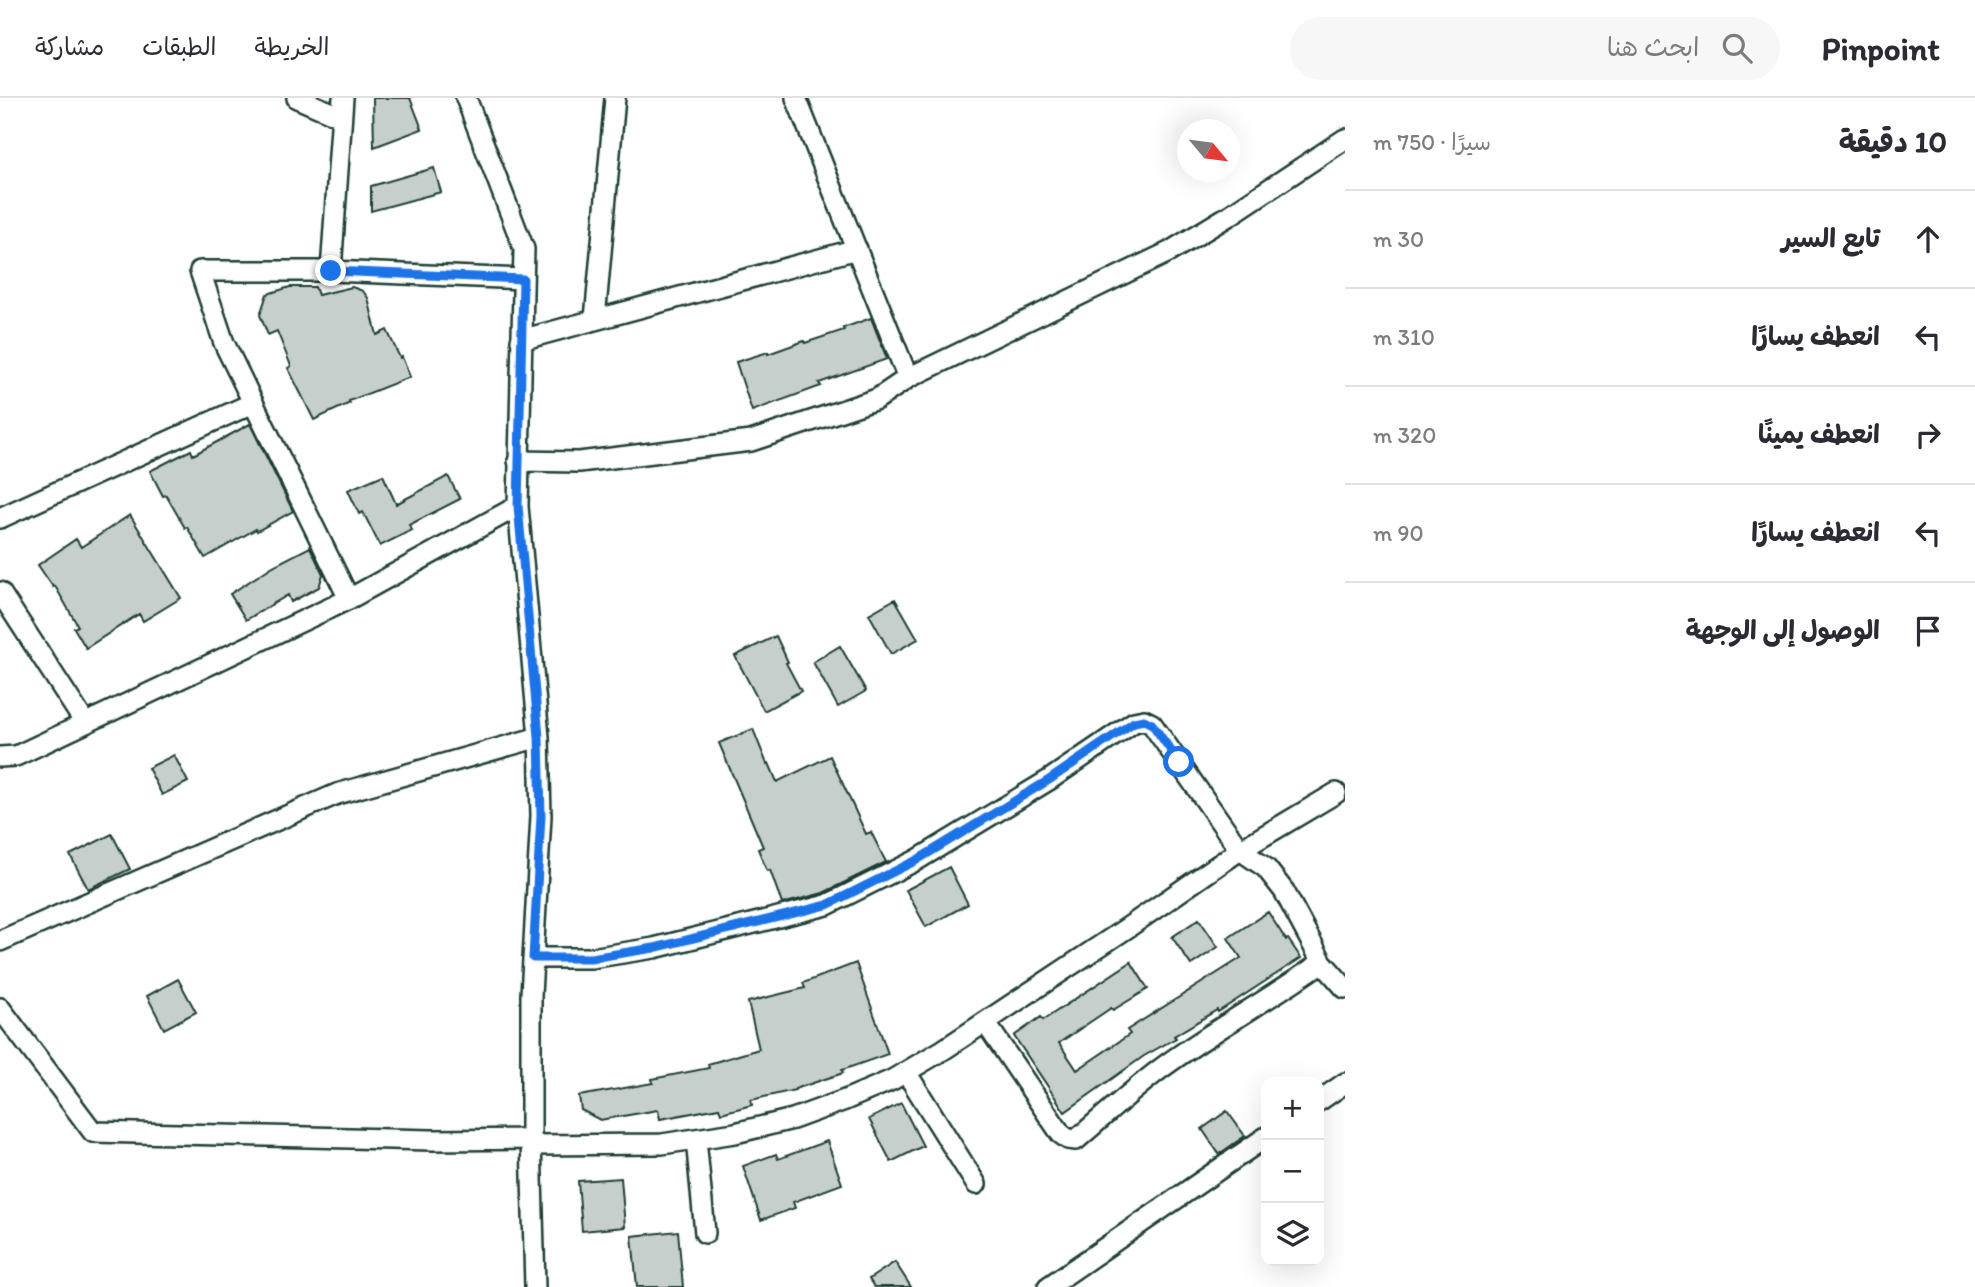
<!DOCTYPE html>
<html lang="ar">
<head>
<meta charset="utf-8">
<style>
	:root { --surface:#fff; --page:#f7f7f7; --text:#2b2b33; --muted:#7c7c81; --line:#e1e1e2 }
	body { margin:0; font-family:Itim,"Playpen Sans Arabic",sans-serif; background:var(--page); color:var(--text); direction:rtl }
	.controls { position:absolute; right:21px; bottom:21px; display:grid; overflow:hidden; border-radius:14px; box-shadow:0 7px 28px #0002 }
	.controls button { width:63px; height:63px; display:grid; place-items:center; padding:0; border:0; border-bottom:2px solid var(--line); background:var(--surface); color:var(--text); font:35px sans-serif }
	.compass { position:absolute; left:1177px; top:21px; width:63px; height:63px; border-radius:50%; background:var(--surface); box-shadow:0 7px 28px #0002; rotate:119deg }
	.stop { position:absolute; width:21px; height:21px; margin:-16px; border:5px solid #1a73e8; border-radius:50%; background:#fff }
	.stop.end { background:#1a73e8; border-color:#fff; box-shadow:0 2px 7px #0008 }
	.list { margin:0; padding:0; list-style:none }
	h2 { display:flex; justify-content:space-between; align-items:center; height:91px; margin:0; padding:0 28px; font-size:30px }
	h2 small { font-size:23px; font-weight:400; color:var(--muted) }
	.list li { display:grid; grid-template-columns:46px 1fr auto; gap:21px; align-items:center; box-sizing:border-box; height:98px; padding:0 28px; border-top:2px solid var(--line) }
	.list b { display:block; font-size:26px; white-space:nowrap }
	.list em { font-size:23px; font-style:normal; color:var(--muted) }
	.icon { flex:none; width:38px; height:38px; fill:none; stroke:currentColor; stroke-width:2; stroke-linecap:round; stroke-linejoin:round }
	.map { position:relative; flex:none; width:1345px; height:1189px; overflow:hidden; direction:ltr }
	header { display:flex; align-items:center; gap:42px; box-sizing:border-box; height:98px; padding:0 35px; background:var(--surface); border-bottom:2px solid var(--line) }
	header strong { font-size:33px }
	nav { display:flex; gap:38px; margin-inline-start:auto; font-size:24px }
	.search { width:490px; height:63px; background:var(--page); display:flex; align-items:center; gap:18px; box-sizing:border-box; padding:0 24px; border-radius:38px; color:var(--muted); font-size:26px }
	main { display:flex }
	aside { flex:1; background:var(--surface) }
	.map>svg:first-child { display:block }
	.building { fill:#c7cfcc; stroke:#1f3d34; stroke-width:2 }
	.lines { fill:none; stroke-linecap:round; stroke-linejoin:round }
	.minor-casing { stroke:#1f3d34; stroke-width:24 }
	.minor { stroke:#fff; stroke-width:19 }
	.route { stroke:#1a73e8; stroke-width:9 }
</style>
</head>
<body>
<header>
<strong>Pinpoint</strong>
<div class="search"><svg class="icon" aria-label="search" viewBox="0 0 24 24"><circle cx="10" cy="10" r="6"/><path d="M15 15l6 6"/></svg>ابحث هنا</div>
<nav><a>الخريطة</a><a>الطبقات</a><a>مشاركة</a></nav>
</header>
<main>
<aside>
<h2>10 دقيقة<small>سيرًا · 750 m</small></h2>
<ul class="list">
<li><svg class="icon" aria-label="ahead" viewBox="0 0 24 24"><path d="M12 20V5M6 11l6-6 6 6"/></svg><div><b>تابع السير</b></div><em>30 m</em></li>
<li><svg class="icon" aria-label="left" viewBox="0 0 24 24"><path d="M17 20v-9H6M10 6l-5 5 5 5"/></svg><div><b>انعطف يسارًا</b></div><em>310 m</em></li>
<li><svg class="icon" aria-label="right" viewBox="0 0 24 24"><path d="M7 20v-9h11M14 6l5 5-5 5"/></svg><div><b>انعطف يمينًا</b></div><em>320 m</em></li>
<li><svg class="icon" aria-label="left" viewBox="0 0 24 24"><path d="M17 20v-9H6M10 6l-5 5 5 5"/></svg><div><b>انعطف يسارًا</b></div><em>90 m</em></li>
<li><svg class="icon" aria-label="arrive" viewBox="0 0 24 24"><path d="M6 21V4h12l-3 4 3 4H6"/></svg><div><b>الوصول إلى الوجهة</b></div></li>
</ul>
</aside>
<div class="map">
<svg width="1345" height="1189" viewBox="0 0 1345 1189">
	<rect width="100%" height="100%" fill="#fff"/>
	<filter id="ink" filterUnits="userSpaceOnUse"><feTurbulence type="fractalNoise" baseFrequency=".0143" numOctaves="2"/><feDisplacementMap in="SourceGraphic" scale="14" xChannelSelector="R" yChannelSelector="G"/><feConvolveMatrix kernelMatrix="1 2 1 2 8 2 1 2 1" color-interpolation-filters="sRGB"/></filter>
	<g filter="url(#ink)">
		<path class="building" d="M 373,0 L 410,0 L 422,31 L 374,49 Z
			M 434,70 L 441,94 L 371,113 L 371,88 Z
			M 290,189 L 315,189 L 318,197 L 352,189 L 363,193 L 368,200 L 377,237 L 387,232 L 400,260 L 402,259 L 410,279 L 349,303 L 350,305 L 314,322 L 288,270 L 291,268 L 277,233 L 268,237 L 260,217 L 267,196 Z
			M 871,220 L 887,261 L 819,285 L 821,288 L 752,313 L 736,264 L 768,254 L 768,256 L 804,243 L 805,245 L 844,232 L 843,230 Z
			M 250,326 L 293,413 L 257,433 L 256,431 L 205,460 L 187,429 L 185,430 L 166,397 L 163,398 L 150,373 L 191,352 L 193,357 Z
			M 383,377 L 396,406 L 448,378 L 460,401 L 409,427 L 412,432 L 380,448 L 363,414 L 359,416 L 348,392 Z
			M 130,417 L 181,500 L 143,523 L 139,516 L 86,550 L 74,530 L 78,528 L 55,488 L 53,489 L 38,467 L 76,441 L 81,449 Z
			M 310,449 L 323,476 L 319,489 L 291,504 L 288,497 L 246,522 L 230,496 L 273,468 Z
			M 895,501 L 918,541 L 891,556 L 869,516 Z
			M 776,538 L 788,564 L 786,565 L 801,593 L 764,613 L 735,558 Z
			M 840,548 L 866,593 L 838,609 L 813,564 Z
			M 753,631 L 767,666 L 769,665 L 777,684 L 830,658 L 866,736 L 871,734 L 886,764 L 823,795 L 782,806 L 770,772 L 767,773 L 758,751 L 763,749 L 719,645 Z
			M 174,657 L 188,684 L 162,697 L 148,670 Z
			M 112,736 L 130,771 L 88,791 L 70,757 Z
			M 949,769 L 968,806 L 926,829 L 906,792 Z
			M 1268,814 L 1286,842 L 1288,841 L 1301,860 L 1218,914 L 1217,912 L 1174,938 L 1176,940 L 1144,958 L 1065,1014 L 1014,938 L 1041,919 L 1043,922 L 1131,864 L 1148,891 L 1113,912 L 1111,910 L 1059,945 L 1077,972 L 1130,936 L 1127,932 L 1241,860 L 1228,840 Z
			M 1199,821 L 1218,849 L 1191,867 L 1172,839 Z
			M 856,865 L 888,956 L 842,972 L 843,975 L 795,991 L 795,992 L 751,1002 L 752,1007 L 721,1015 L 719,1010 L 660,1021 L 658,1012 L 600,1022 L 581,1012 L 579,998 L 653,985 L 652,981 L 709,970 L 708,966 L 759,951 L 748,904 L 805,890 L 803,885 Z
			M 178,881 L 196,914 L 164,931 L 147,898 Z
			M 901,1005 L 923,1048 L 891,1064 L 869,1021 Z
			M 1227,1013 L 1245,1038 L 1219,1056 L 1202,1031 Z
			M 827,1043 L 842,1086 L 793,1104 L 795,1110 L 761,1122 L 743,1068 L 776,1056 L 778,1061 Z
			M 621,1080 L 625,1129 L 582,1133 L 578,1083 Z
			M 678,1133 L 683,1189 L 637,1189 L 632,1138 Z
			M 895,1164 L 911,1189 L 874,1189 L 869,1181 Z"/>
		<g class="lines">
			<g class="minor-casing">
				<path id="minor" d="M 297,0 L 341,19
					M 466,0 L 524,151 L 518,408 L 539,639 L 541,718 L 531,897 L 531,1041 L 535,1189
					M 796,0 L 908,280
					M 331,173 L 343,0
					M 595,221 L 615,0
					M 521,242 L 857,151
					M 518,363 L 579,364 L 751,343 L 877,301 L 908,280 L 1169,154 L 1230,117 L 1345,41
					M 0,420 L 253,305
					M 0,494 L 85,625
					M 349,501 L 224,245 L 200,173 L 331,173 L 523,181
					M 0,659 L 16,658 L 349,501 L 518,408
					M 0,843 L 337,696 L 539,639
					M 1322,864 L 1345,890
					M 0,910 L 93,1034 L 432,1042 L 531,1041
					M 985,924 L 1061,1036 L 1068,1041 L 1076,1042 C 1103,1019 1130,994 1159,972 C 1211,933 1269,902 1322,864 L 1284,793 L 1266,770 L 1240,752 L 1336,695
					M 906,974 L 976,1086
					M 1319,1003 L 1345,985
					M 696,1041 L 705,1135
					M 531,1047 L 662,1046 L 735,1035 L 793,1021 L 845,1002 L 892,982 L 943,952 L 1127,830 L 1240,752 L 1152,626 L 1144,622 L 1134,624 L 1049,682 L 917,762 L 827,807 L 654,850 L 591,860 L 533,860
					M 1048,1189 L 1266,1039"/>
			</g>
			<use href="#minor" class="minor"/>
		</g>
	</g>
	<g class="lines" filter="url(#ink)">
		<path class="route" d="M 331,173 L 523,181 L 518,408 L 539,639 L 541,718 L 533,860 L 591,860 L 654,850 L 827,807 L 917,762 L 1049,682 L 1134,624 L 1144,622 L 1152,626 L 1179,664"/>
	</g>
</svg>
<div class="controls">
<button>+</button>
<button>−</button>
<button><svg class="icon" aria-label="layers" viewBox="0 0 24 24"><path d="M12 4l9 5-9 5-9-5zM3 14l9 5 9-5"/></svg></button>
</div>
<svg class="compass" viewBox="-18 -18 36 36"><path d="M0-13l5 13h-10z" fill="#e53935"/><path d="M0 13l5-13h-10z" fill="#7c7c81"/></svg>
<div class="stop" style="left:1179px;top:664px"></div>
<div class="stop end" style="left:331px;top:173px"></div>
</div>
</main>
</body>
</html>
